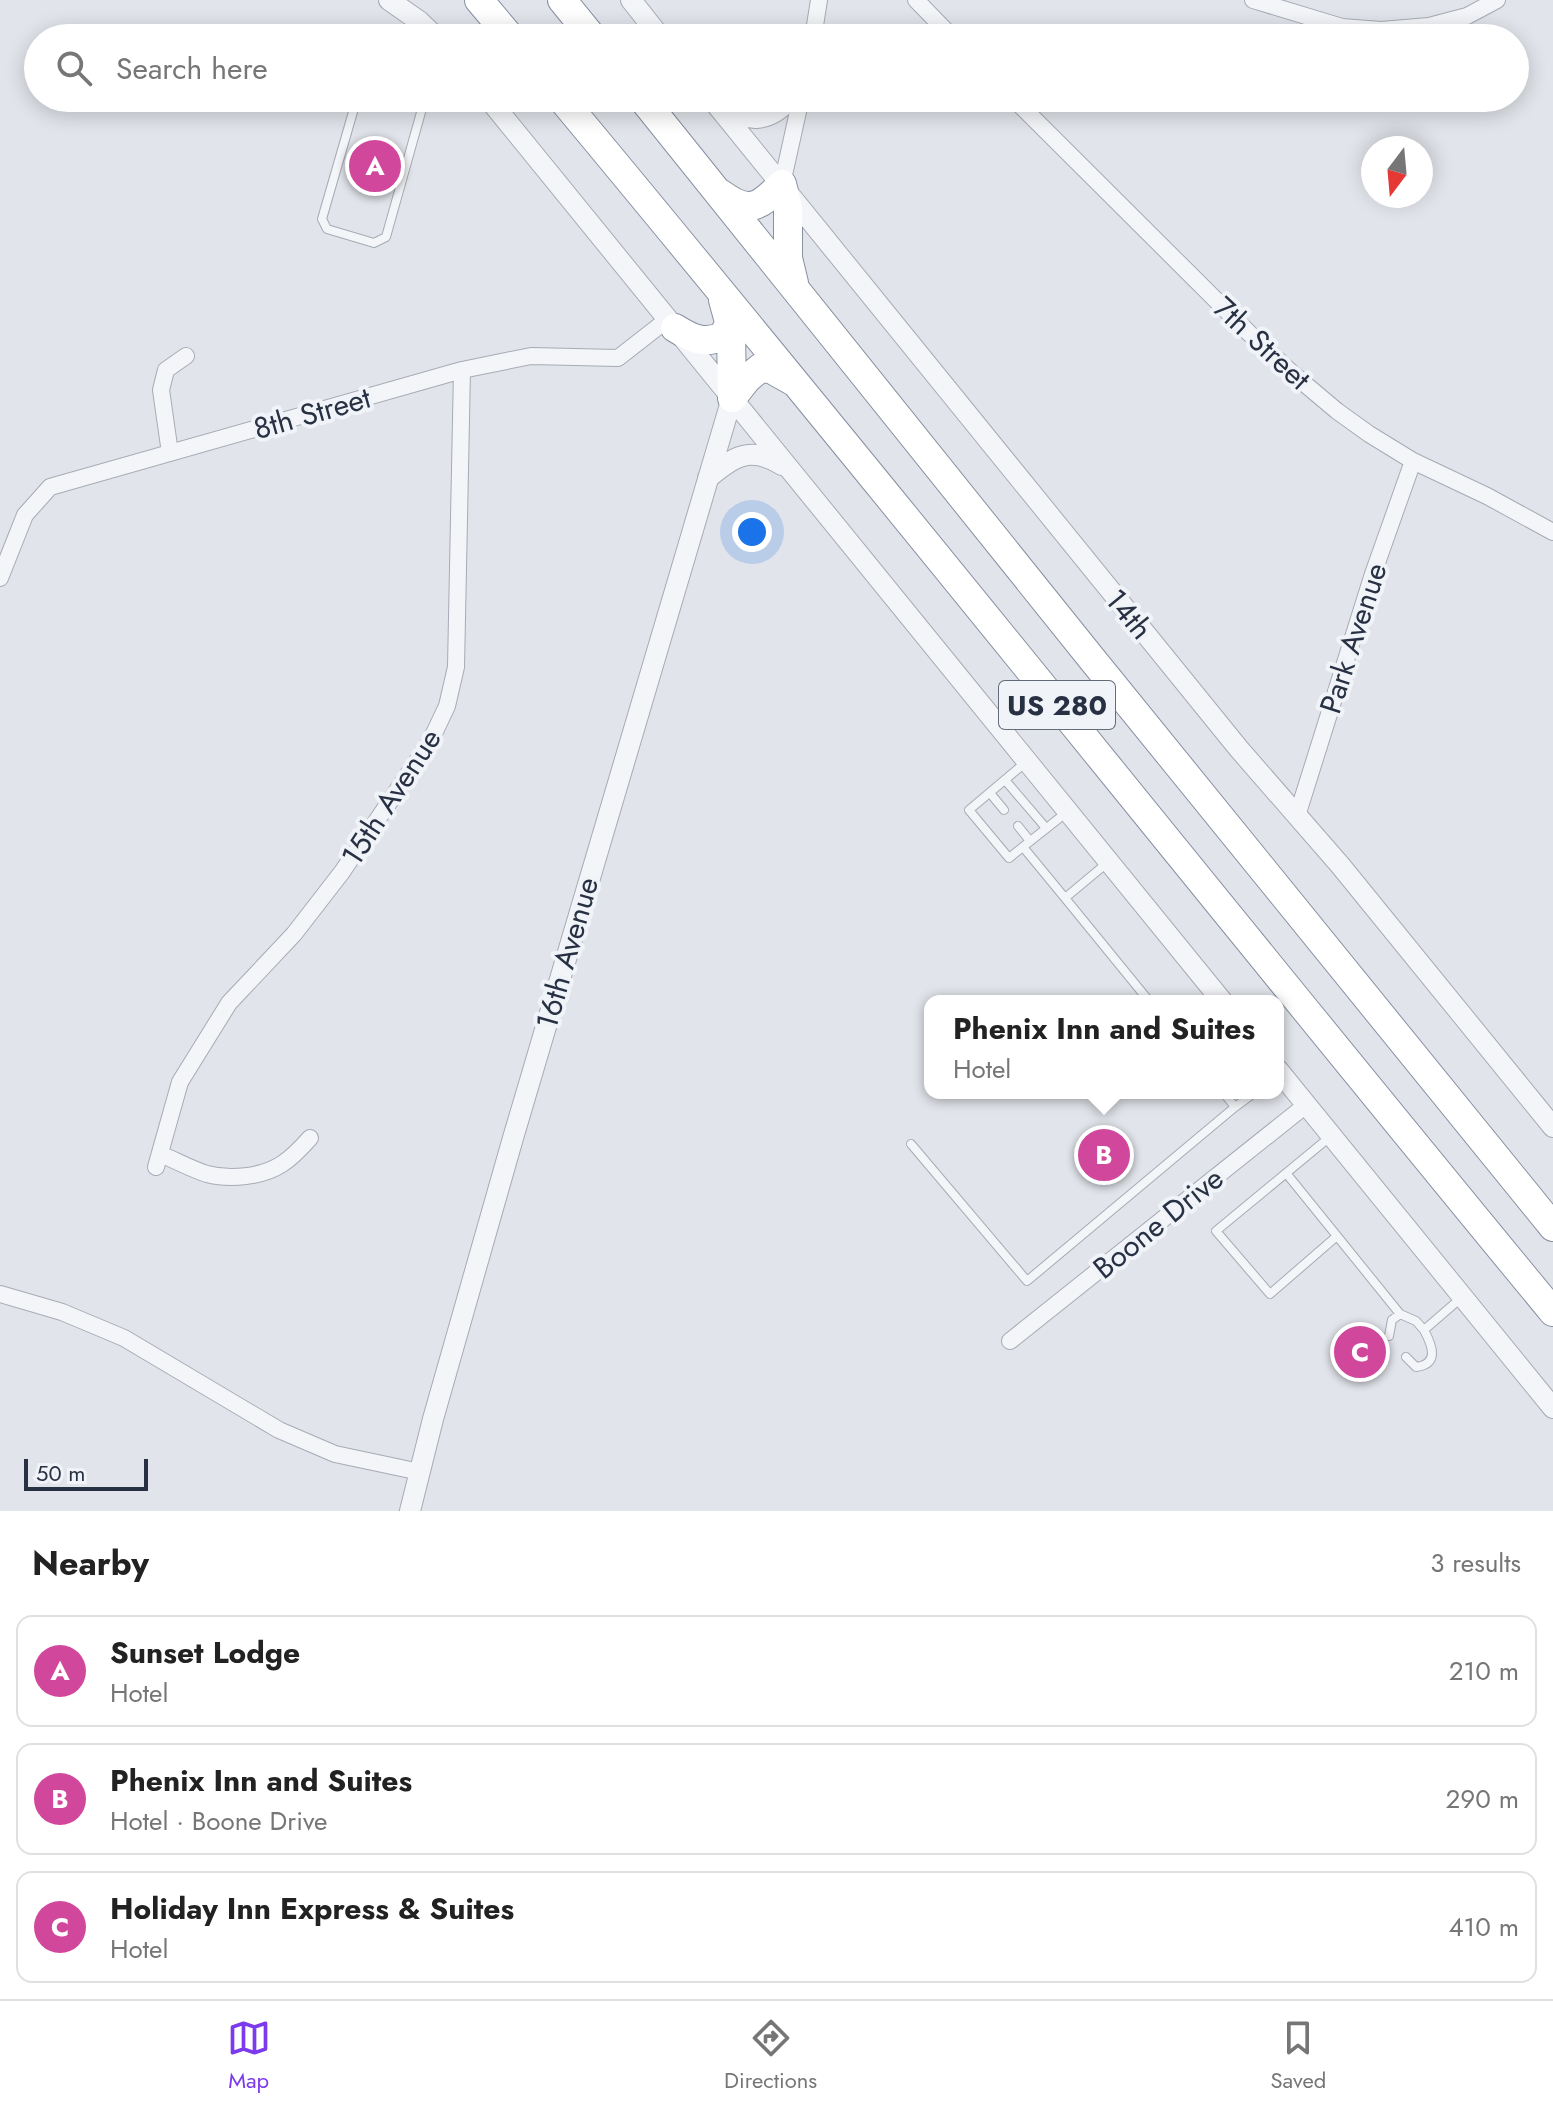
<!DOCTYPE html>
<html lang="en">
<head>
<meta charset="utf-8">
<style>
	:root { --surface:#fff; --page:#f6f6f6; --text:#222; --muted:#767676; --line:#e0e0e0; --accent:#7c3aed }
	body { margin:0; font-family:Jost,sans-serif; background:var(--page); color:var(--text) }
	.compass { position:absolute; left:1361px; top:136px; width:72px; height:72px; border-radius:50%; background:var(--surface); box-shadow:0 4px 20px #0003; rotate:196deg }
	.scale { position:absolute; left:24px; bottom:20px; width:124px; box-sizing:border-box; padding-left:8px; border:4px solid #283143; border-top:0; font-size:22px; line-height:28px; white-space:nowrap; color:#283143; -webkit-text-stroke:6px #f0f3f7; paint-order:stroke }
	.you { position:absolute; left:752px; top:532px; width:28px; height:28px; margin:-20px; border:6px solid #fff; border-radius:50%; background:#1a73e8; box-shadow:0 0 0 12px #1a73e833 }
	.badge { display:grid; place-items:center; width:52px; height:52px; border-radius:50%; background:var(--accent); color:#fff; font-size:26px; font-weight:700 }
	.pin { position:absolute; translate:-50% -50%; border:4px solid #fff; box-shadow:0 2px 8px #0006 }
	.popup { position:absolute; left:924px; top:995px; width:360px; height:104px; box-sizing:border-box; display:grid; place-content:center; border-radius:16px; background:var(--surface); filter:drop-shadow(0 2px 6px #0005); font-size:26px; white-space:nowrap; color:var(--muted) }
	.popup b { font-size:30px; color:var(--text) }
	.popup::after { content:''; position:absolute; left:50%; top:100%; margin-left:-16px; border:16px solid transparent; border-top-color:var(--surface) }
	.list { margin:0; padding:0; list-style:none }
	h2 { display:flex; justify-content:space-between; align-items:center; height:104px; margin:0; padding:0 32px; font-size:34px }
	h2 small { font-size:26px; font-weight:400; color:var(--muted) }
	.list li { display:grid; grid-template-columns:52px 1fr auto; gap:24px; align-items:center; box-sizing:border-box; height:112px; margin:0 16px 16px; padding:0 16px; border:2px solid var(--line); border-radius:16px }
	.list b { display:block; font-size:30px; white-space:nowrap }
	.list p { margin:0; font-size:26px; white-space:nowrap; color:var(--muted) }
	.list em { font-size:26px; font-style:normal; color:var(--muted) }
	.icon { flex:none; width:44px; height:44px; fill:none; stroke:currentColor; stroke-width:2; stroke-linecap:round; stroke-linejoin:round }
	.map { position:relative; flex:none; width:1553px; height:1511px; overflow:hidden }
	.search { position:absolute; background:var(--surface); box-shadow:0 4px 20px #0003; left:24px; right:24px; top:24px; height:88px; display:flex; align-items:center; gap:20px; box-sizing:border-box; padding:0 28px; border-radius:44px; color:var(--muted); font-size:30px }
	.sheet { height:488px; background:var(--surface) }
	nav { display:flex; justify-content:space-around; align-items:center; box-sizing:border-box; height:112px; border-top:2px solid var(--line); background:var(--surface); font-size:22px; color:var(--muted) }
	nav a { display:grid; justify-items:center; gap:4px }
	nav .on { color:var(--accent) }
	.map>svg:first-child { display:block }
	.lines { fill:none; stroke-linecap:round; stroke-linejoin:round }
	.service-casing { stroke:#a6abb5; stroke-width:10 }
	.minor-casing { stroke:#a6abb5; stroke-width:18 }
	.tertiary-casing { stroke:#a6abb5; stroke-width:22 }
	.motorway-casing { stroke:#8791a1; stroke-width:30 }
	.service { stroke:#f4f5f8; stroke-width:8 }
	.minor { stroke:#f4f5f8; stroke-width:16 }
	.tertiary { stroke:#f4f5f8; stroke-width:20 }
	.motorway { stroke:#fff; stroke-width:28 }
	.labels { text-anchor:middle; dominant-baseline:central; stroke-width:8; stroke-linejoin:round; paint-order:stroke }
	.shield { fill:#f0f3f7; stroke:#646b79; stroke-width:2 }
	.shield-label { font-size:28px; font-weight:bold; fill:#283143 }
	.street-label { font-size:30px; fill:#283143; stroke:#f0f3f7 }
</style>
</head>
<body>
<div class="map">
<svg width="1553" height="1511" viewBox="0 0 1553 1511">
	<rect width="100%" height="100%" fill="#e1e4ea"/>
	<g class="lines">
		<g class="service-casing">
			<path id="service" d="M 357,98 L 322,219 L 327,229 L 374,243 L 386,237 L 425,98
				M 1026,762 L 969,810 L 1009,858 L 1067,812
				M 1005,780 L 1046,828
				M 990,793 L 1004,810
				M 1018,826 L 1030,841
				M 1023,847 L 1065,898
				M 1107,863 L 1065,898 L 1149,1001
				M 1235,1107 L 1254,1093
				M 1331,1136 L 1216,1231 L 1270,1294 L 1337,1236 L 1400,1314 L 1416,1321 L 1424,1330 L 1461,1298
				M 911,1144 L 1027,1281 L 1235,1107 L 1224,1093
				M 1286,1173 L 1337,1236
				M 1389,1336 L 1392,1320 L 1400,1314
				M 1406,1357 L 1416,1367 C 1440,1364 1432,1345 1424,1330"/>
		</g>
		<g class="minor-casing">
			<path id="minor" d="M 916,0 L 953,38
				M 1253,0 L 1342,27 L 1381,30 L 1429,26 L 1467,16 L 1497,0
				M 813,38 L 819,0
				M 1013,98 L 1250,334 L 1293,374 L 1337,411 L 1369,434 L 1413,461 L 1487,496 L 1553,532
				M 782,184 L 801,98
				M 170,453 L 161,390 L 166,370 L 186,356
				M 0,578 L 25,515 L 50,487 L 462,370 L 531,356 L 618,358 L 668,319
				M 1297,816 L 1373,574 L 1413,461
				M 160,1154 C 175,1160 191,1169 207,1174 C 230,1180 262,1177 282,1164 C 293,1157 302,1147 310,1138
				M 156,1167 L 180,1082 L 229,1003 L 294,934 L 342,872 L 430,742 L 447,706 L 456,667 L 462,370
				M 0,1294 L 62,1312 L 124,1338 L 279,1430 L 335,1454 L 420,1472
				M 1010,1341 L 1306,1105"/>
		</g>
		<g class="tertiary-casing">
			<path id="tertiary" d="M 389,0 L 419,21 L 437,38
				M 631,0 L 661,38
				M 488,98 L 1222,1001
				M 711,98 L 1239,749 L 1340,865 L 1553,1127
				M 721,106 C 749,123 769,123 791,98
				M 708,478 C 733,457 750,445 782,465
				M 1278,1070 L 1553,1408
				M 410,1511 L 433,1419 L 513,1138 L 732,398"/>
		</g>
		<g class="motorway-casing">
			<path id="motorway" d="M 479,0 L 511,38
				M 562,0 L 593,38
				M 561,98 C 895,499 1220,909 1553,1312
				M 642,98 L 1092,659 L 1553,1227
				M 720,193 C 750,215 759,207 782,184 L 788,208 L 788,258 L 794,283
				M 723,300 L 731,329 L 732,398
				M 675,328 C 691,338 704,345 723,336 L 730,322
				M 732,398 L 747,379 L 760,368 L 771,369 L 794,382"/>
		</g>
		<use href="#service" class="service"/>
		<use href="#minor" class="minor"/>
		<use href="#tertiary" class="tertiary"/>
		<use href="#motorway" class="motorway"/>
	</g>
	<g class="labels">
		<rect class="shield" x="999" y="681" width="116" height="48" rx="6"/>
		<g class="shield-label">
			<text x="1057" y="705">US 280</text>
		</g>
		<g class="street-label">
			<text transform="translate(1262 343) rotate(43)">7th Street</text>
			<text transform="translate(312 413) rotate(-16)">8th Street</text>
			<text transform="translate(1129 614) rotate(51)">14th</text>
			<text transform="translate(1353 638) rotate(-72)">Park Avenue</text>
			<text transform="translate(391 797) rotate(-57)">15th Avenue</text>
			<text transform="translate(567 953) rotate(-74)">16th Avenue</text>
			<text transform="translate(1158 1223) rotate(-39)">Boone Drive</text>
		</g>
	</g>
</svg>
<svg class="compass" viewBox="-18 -18 36 36"><path d="M0-13l5 13h-10z" fill="#e53935"/><path d="M0 13l5-13h-10z" fill="#767676"/></svg>
<div class="scale">50 m</div>
<div class="you"></div>
<div class="pin badge" style="left:375px;top:166px;background:#d1479c">A</div>
<div class="pin badge" style="left:1104px;top:1155px;background:#d1479c">B</div>
<div class="popup"><b>Phenix Inn and Suites</b>Hotel</div>
<div class="pin badge" style="left:1360px;top:1352px;background:#d1479c">C</div>
<div class="search"><svg class="icon" aria-label="search" viewBox="0 0 24 24"><circle cx="10" cy="10" r="6"/><path d="M15 15l6 6"/></svg>Search here</div>
</div>
<section class="sheet">
<h2>Nearby<small>3 results</small></h2>
<ul class="list">
<li><span class="badge" style="background:#d1479c">A</span><div><b>Sunset Lodge</b><p>Hotel</p></div><em>210 m</em></li>
<li><span class="badge" style="background:#d1479c">B</span><div><b>Phenix Inn and Suites</b><p>Hotel · Boone Drive</p></div><em>290 m</em></li>
<li><span class="badge" style="background:#d1479c">C</span><div><b>Holiday Inn Express &amp; Suites</b><p>Hotel</p></div><em>410 m</em></li>
</ul>
</section>
<nav>
<a class="on"><svg class="icon" aria-label="map" viewBox="0 0 24 24"><path d="M3 6l6-2 6 2 6-2v14l-6 2-6-2-6 2zM9 4v14M15 6v14"/></svg>Map</a>
<a><svg class="icon" aria-label="directions" viewBox="0 0 24 24"><path d="M12 3l9 9-9 9-9-9zM9 14v-3h6M13 9l2 2-2 2"/></svg>Directions</a>
<a><svg class="icon" aria-label="saved" viewBox="0 0 24 24"><path d="M7 4h10v16l-5-4-5 4z"/></svg>Saved</a>
</nav>
</body>
</html>
